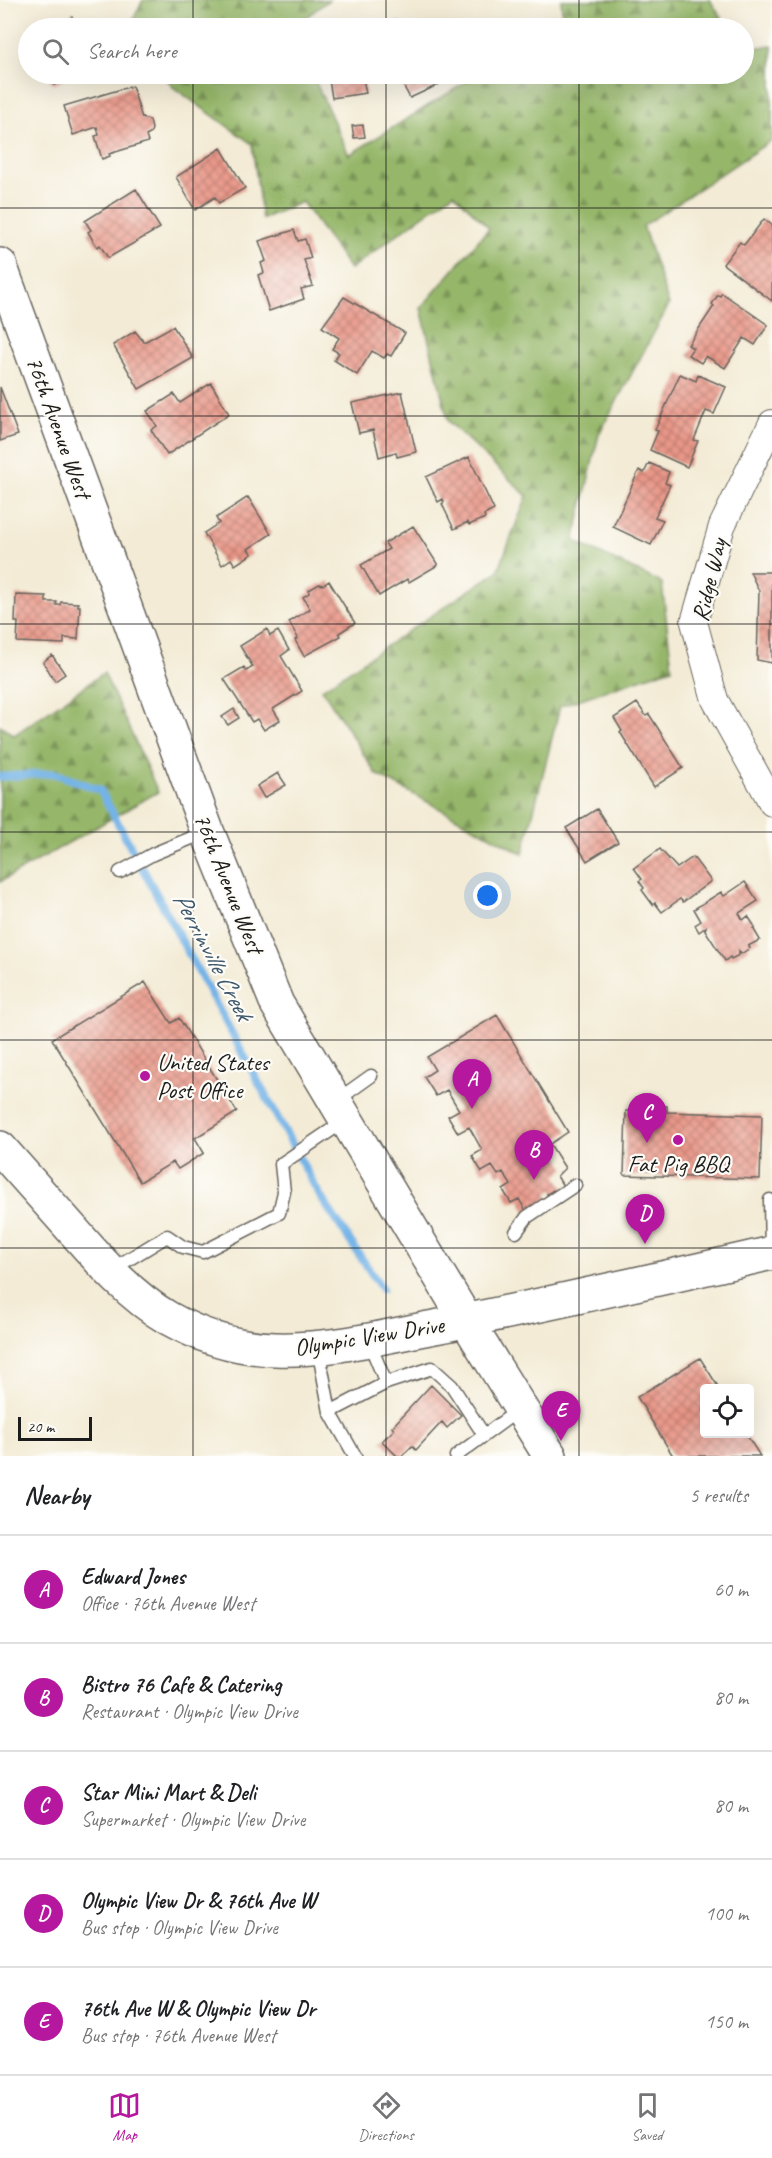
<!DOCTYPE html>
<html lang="en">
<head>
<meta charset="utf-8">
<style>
	:root { --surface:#fff; --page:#f2f2f2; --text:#202124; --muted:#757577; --line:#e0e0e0; --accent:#b5179e }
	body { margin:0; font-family:Caveat,sans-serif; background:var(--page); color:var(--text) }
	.controls { position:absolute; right:18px; bottom:18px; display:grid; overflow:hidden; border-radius:6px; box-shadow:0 6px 24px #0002 }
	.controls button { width:54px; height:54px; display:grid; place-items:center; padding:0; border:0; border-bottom:2px solid var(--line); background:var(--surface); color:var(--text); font:30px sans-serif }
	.scale { position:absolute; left:18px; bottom:15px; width:74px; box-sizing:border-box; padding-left:6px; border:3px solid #1c1c1c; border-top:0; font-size:16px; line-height:21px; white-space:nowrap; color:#1c1c1c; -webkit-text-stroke:4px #fdfcf7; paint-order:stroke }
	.you { position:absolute; left:488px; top:896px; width:21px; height:21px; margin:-15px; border:4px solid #fff; border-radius:50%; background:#1a73e8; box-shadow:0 0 0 9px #1a73e833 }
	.badge { display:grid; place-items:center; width:39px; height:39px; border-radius:50%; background:var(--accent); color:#fff; font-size:20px; font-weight:700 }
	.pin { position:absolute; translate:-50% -50px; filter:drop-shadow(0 2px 3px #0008) }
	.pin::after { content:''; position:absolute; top:32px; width:21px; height:18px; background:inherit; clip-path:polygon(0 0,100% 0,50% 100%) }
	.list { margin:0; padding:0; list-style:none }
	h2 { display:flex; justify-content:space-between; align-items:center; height:78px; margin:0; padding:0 24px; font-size:26px }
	h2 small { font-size:20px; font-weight:400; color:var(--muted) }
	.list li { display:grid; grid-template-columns:39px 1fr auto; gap:18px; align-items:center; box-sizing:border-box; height:108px; padding:0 24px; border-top:2px solid var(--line) }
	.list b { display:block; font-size:22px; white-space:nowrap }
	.list p { margin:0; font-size:20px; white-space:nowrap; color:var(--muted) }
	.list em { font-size:20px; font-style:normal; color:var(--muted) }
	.icon { flex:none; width:33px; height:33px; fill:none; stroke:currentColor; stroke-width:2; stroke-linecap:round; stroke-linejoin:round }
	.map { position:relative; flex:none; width:772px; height:1456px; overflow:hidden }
	.search { position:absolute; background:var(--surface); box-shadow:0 6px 24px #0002; left:18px; right:18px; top:18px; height:66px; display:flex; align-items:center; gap:15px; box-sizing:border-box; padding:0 21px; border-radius:33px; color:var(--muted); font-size:22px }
	.sheet { height:618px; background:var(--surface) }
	nav { display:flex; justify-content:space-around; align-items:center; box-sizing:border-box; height:84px; border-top:2px solid var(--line); background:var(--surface); font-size:16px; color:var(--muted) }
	nav a { display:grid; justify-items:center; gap:3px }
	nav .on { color:var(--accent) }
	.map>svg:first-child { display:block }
	.forest { fill:url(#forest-firs); stroke:#596a44; stroke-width:1.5 }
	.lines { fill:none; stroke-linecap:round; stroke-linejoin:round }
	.stream { stroke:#73b3e7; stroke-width:8 }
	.building { fill:url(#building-cross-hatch) }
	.lane-casing { stroke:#67645d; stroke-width:15 }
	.street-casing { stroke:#67645d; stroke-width:28 }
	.secondary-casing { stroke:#67645d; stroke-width:36 }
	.lane { stroke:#fff; stroke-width:12 }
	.street { stroke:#fff; stroke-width:26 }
	.secondary { stroke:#fff; stroke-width:33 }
	.grid { fill:none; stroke:#1c1c1c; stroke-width:1.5; stroke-opacity:0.55 }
	.poi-dot { fill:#b5179e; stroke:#fdfcf7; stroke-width:2 }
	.labels { text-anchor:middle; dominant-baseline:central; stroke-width:4.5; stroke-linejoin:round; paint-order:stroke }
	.street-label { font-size:24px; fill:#1c1c1c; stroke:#fdfcf7 }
	.poi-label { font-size:24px; fill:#1c1c1c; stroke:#fdfcf7; text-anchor:start }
	.water-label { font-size:26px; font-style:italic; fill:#3f586d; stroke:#fdfcf7 }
</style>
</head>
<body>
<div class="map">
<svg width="772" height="1456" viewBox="0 0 772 1456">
	<defs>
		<pattern id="forest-firs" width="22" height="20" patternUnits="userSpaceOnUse" patternTransform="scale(1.5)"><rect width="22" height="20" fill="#96b76b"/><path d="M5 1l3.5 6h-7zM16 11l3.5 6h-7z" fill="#7a9457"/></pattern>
		<pattern id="building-cross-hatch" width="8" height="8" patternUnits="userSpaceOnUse" patternTransform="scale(1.5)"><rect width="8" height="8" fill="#e99788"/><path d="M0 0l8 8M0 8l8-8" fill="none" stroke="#bc7a6e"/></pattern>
	</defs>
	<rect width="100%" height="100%" fill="#fdfcf7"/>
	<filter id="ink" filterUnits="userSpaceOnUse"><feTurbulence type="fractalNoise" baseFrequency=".0167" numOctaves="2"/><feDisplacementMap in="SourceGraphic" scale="12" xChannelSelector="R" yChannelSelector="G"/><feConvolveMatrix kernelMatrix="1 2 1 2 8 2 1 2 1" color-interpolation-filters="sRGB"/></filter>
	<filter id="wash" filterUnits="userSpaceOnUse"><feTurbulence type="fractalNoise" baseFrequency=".008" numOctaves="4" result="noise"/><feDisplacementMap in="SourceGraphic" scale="24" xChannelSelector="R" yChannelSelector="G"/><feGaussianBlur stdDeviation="1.35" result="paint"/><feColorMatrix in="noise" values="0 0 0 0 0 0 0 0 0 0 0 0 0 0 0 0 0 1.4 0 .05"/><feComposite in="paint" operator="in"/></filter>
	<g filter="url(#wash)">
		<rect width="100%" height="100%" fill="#f3ebd5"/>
		<path class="forest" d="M 143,0 L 329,0 L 292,28 L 129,28 Z
			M 561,0 L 710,0 L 728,28 L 551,28 L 563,21 Z
			M 772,45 L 772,140 L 643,226 L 669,305 L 599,434 L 574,541 L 662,583 L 672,668 L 560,706 L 523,854 L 376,774 L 322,689 L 498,571 L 527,496 L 448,421 L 421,308 L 489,228 L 454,193 L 350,269 L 302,202 L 262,219 L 252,144 L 173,87 L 163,74 L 312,74 L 349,155 L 479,74 L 744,74 L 744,50 Z
			M 104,673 L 158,792 L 0,882 L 0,725 L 14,735 Z"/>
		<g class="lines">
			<path class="stream" d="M 0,777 L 54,773 L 100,790 L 320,1196 L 382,1289"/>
		</g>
		<g id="blocks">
			<path class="building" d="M 72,17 L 79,28 L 54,28 Z
				M 400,21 L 405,28 L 386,28 Z
				M 46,74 L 73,74 L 54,85 Z
				M 328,74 L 362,74 L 366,93 L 332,98 Z
				M 397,74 L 455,74 L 437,84 L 438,85 L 410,98 Z
				M 132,86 L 142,118 L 150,120 L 152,129 L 150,134 L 146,136 L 148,142 L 109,154 L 110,156 L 102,159 L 95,136 L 99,135 L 97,127 L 73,135 L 64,106 Z
				M 363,125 L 365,137 L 354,138 L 352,126 Z
				M 221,148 L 245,188 L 219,203 L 215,197 L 195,210 L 176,177 Z
				M 136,189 L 160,228 L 108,258 L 100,245 L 97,247 L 88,232 L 91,230 L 85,221 Z
				M 764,219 L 772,225 L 772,301 L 723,264 L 740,242 L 744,245 Z
				M 294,230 L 298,241 L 305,239 L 311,258 L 304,260 L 313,286 L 301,289 L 304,299 L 269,311 L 258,275 L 264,273 L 261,263 L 266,261 L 259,241 Z
				M 722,293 L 768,325 L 755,345 L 744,338 L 725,368 L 706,356 L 701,363 L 688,355 L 693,348 L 688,345 L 714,306 L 712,304 L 718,295 L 720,296 Z
				M 344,297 L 405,333 L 391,356 L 387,354 L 384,358 L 372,351 L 357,375 L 334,360 L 339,353 L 332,349 L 339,338 L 322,327 Z
				M 173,326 L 193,358 L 139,389 L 113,345 L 135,331 L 144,342 Z
				M 680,374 L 696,381 L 698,375 L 726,387 L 714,414 L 706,411 L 694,440 L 698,441 L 687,467 L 650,450 L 658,431 L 655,430 Z
				M 211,383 L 229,414 L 167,455 L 151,430 L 157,426 L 147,411 L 174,394 L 180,403 Z
				M 0,387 L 18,435 L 0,441 Z
				M 402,392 L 416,452 L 397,457 L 396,452 L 379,457 L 373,430 L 359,433 L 352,403 Z
				M 469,457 L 494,510 L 484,515 L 485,518 L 469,525 L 468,522 L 454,529 L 442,504 L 444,502 L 443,499 L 438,502 L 426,477 Z
				M 649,463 L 669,472 L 665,483 L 670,485 L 655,517 L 663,520 L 651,545 L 613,527 L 639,470 L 644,473 Z
				M 248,497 L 271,534 L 248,549 L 252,554 L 235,565 L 231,559 L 222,565 L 204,533 L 219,523 L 216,518 Z
				M 413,526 L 438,565 L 409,582 L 407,579 L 379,596 L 361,565 L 389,549 L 385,543 Z
				M 750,572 L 772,572 L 772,663 L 757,660 L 759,591 Z
				M 329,581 L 355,623 L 339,633 L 341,636 L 304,656 L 295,640 L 298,638 L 289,622 L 310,609 L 303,597 L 309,593 L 309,590 L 319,584 L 323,585 Z
				M 16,595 L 46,596 L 46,602 L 57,602 L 56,605 L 60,605 L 61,602 L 78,603 L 78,606 L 80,606 L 78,639 L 64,638 L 64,644 L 17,642 L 18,622 L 15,622 Z
				M 267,629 L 270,636 L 278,631 L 289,650 L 281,656 L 302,691 L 273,709 L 280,720 L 264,730 L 257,719 L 252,722 L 224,679 L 244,667 L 246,671 L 253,667 L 240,646 Z
				M 52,655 L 65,674 L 55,681 L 43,662 Z
				M 637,703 L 646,716 L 649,714 L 683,768 L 654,787 L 620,732 L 622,731 L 614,718 Z
				M 234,709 L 239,718 L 228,725 L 222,717 Z
				M 278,773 L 286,785 L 264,798 L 257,786 Z
				M 597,809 L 618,842 L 587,861 L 566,828 Z
				M 660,849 L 677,868 L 693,857 L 711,881 L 683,902 L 680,899 L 662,912 L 655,903 L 653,905 L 642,890 L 644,888 L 639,881 L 642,879 L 634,868 Z
				M 745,882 L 758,901 L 739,913 L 743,920 L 748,916 L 755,927 L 753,928 L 760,940 L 748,946 L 750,948 L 741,954 L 739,951 L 739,955 L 731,959 L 730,957 L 725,961 L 705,930 L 706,927 L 699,932 L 695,925 L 701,921 L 694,909 L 721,892 L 724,896 Z
				M 145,982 L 171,1023 L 179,1018 L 237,1112 L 195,1138 L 204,1153 L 178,1169 L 173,1162 L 140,1182 L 52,1039 Z
				M 497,1015 L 568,1132 L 550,1144 L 565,1168 L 557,1176 L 566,1191 L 556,1197 L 553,1190 L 547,1194 L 550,1199 L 527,1213 L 519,1199 L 511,1203 L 503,1190 L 511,1185 L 503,1172 L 498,1175 L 492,1166 L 482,1172 L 472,1156 L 482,1150 L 469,1127 L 458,1133 L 448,1116 L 459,1110 L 447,1090 L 436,1096 L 424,1077 L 435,1070 L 427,1057 Z
				M 653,1105 L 667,1106 L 667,1112 L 762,1115 L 760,1179 L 624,1175 L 626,1111 L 653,1111 Z
				M 700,1358 L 719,1388 L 704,1388 L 704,1434 L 746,1434 L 760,1456 L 673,1456 L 637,1397 Z
				M 431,1385 L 461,1415 L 447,1428 L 442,1422 L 416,1450 L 412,1446 L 402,1456 L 397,1456 L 382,1441 L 394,1430 L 392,1427 Z"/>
		</g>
	</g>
	<g filter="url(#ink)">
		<use href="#blocks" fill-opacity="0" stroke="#67645d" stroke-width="1.5"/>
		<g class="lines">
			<g class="lane-casing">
				<path id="lane" d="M 120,872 L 153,854 L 206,832
					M 336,1101 L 371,1076
					M 770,1200 L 771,1252
					M 516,1232 L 527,1217 L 575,1185
					M 111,1270 L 167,1236 L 183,1247 L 203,1252 L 279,1213 L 284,1192 L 281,1164 L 346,1120
					M 369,1342 L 386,1383
					M 318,1348 L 330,1412 L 355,1456
					M 330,1412 L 386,1383 L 432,1368 L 452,1386 L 484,1435
					M 456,1456 L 520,1409"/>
			</g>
			<g class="street-casing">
				<path id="street" d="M 772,423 L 722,526 L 694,622 L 715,700 L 772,803"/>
			</g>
			<g class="secondary-casing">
				<path id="secondary" d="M 0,265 L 207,831 L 277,1004 L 466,1320 L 550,1456
					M 0,1148 C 24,1175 48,1202 72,1229 C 100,1261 130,1296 168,1318 C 200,1336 238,1348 275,1349 C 333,1351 389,1335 445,1325 C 554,1303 663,1278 772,1253"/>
			</g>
			<use href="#lane" class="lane"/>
			<use href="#street" class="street"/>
			<use href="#secondary" class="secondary"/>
		</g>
	</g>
	<path class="grid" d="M 193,0 L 193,28M 386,0 L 386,28M 579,0 L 579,28M 193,74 L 193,1456M 386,74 L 386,1456M 579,74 L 579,1456M 0,208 L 772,208M 0,416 L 772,416M 0,624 L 772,624M 0,832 L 772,832M 0,1040 L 772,1040M 0,1248 L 772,1248"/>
	<g class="poi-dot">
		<circle cx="145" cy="1076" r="6"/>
		<circle cx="678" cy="1140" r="6"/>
	</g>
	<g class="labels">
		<g class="street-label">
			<text transform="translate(59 427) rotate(70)">76th Avenue West</text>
			<text transform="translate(709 580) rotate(-77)">Ridge Way</text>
			<text transform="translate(229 883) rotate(68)">76th Avenue West</text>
			<text transform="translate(369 1336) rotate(-9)">Olympic View Drive</text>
		</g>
		<g class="poi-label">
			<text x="157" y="1062">United States<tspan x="157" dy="28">Post Office</tspan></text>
			<text x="678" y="1164" text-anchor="middle">Fat Pig BBQ</text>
		</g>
		<g class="water-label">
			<text transform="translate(213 956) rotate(62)">Perrinville Creek</text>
		</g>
	</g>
</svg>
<div class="controls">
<button><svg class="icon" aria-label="locate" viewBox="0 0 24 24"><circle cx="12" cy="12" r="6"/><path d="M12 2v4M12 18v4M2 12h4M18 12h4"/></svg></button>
</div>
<div class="scale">20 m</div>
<div class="you"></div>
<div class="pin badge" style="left:472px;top:1109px">A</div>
<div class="pin badge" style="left:534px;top:1180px">B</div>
<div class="pin badge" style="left:647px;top:1143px">C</div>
<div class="pin badge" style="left:645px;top:1244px">D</div>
<div class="pin badge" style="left:561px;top:1441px">E</div>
<div class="search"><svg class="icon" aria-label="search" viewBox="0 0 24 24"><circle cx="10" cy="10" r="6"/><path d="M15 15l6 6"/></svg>Search here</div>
</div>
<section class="sheet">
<h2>Nearby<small>5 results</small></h2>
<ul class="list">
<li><span class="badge">A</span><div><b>Edward Jones</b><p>Office · 76th Avenue West</p></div><em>60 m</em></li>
<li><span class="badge">B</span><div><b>Bistro 76 Cafe &amp; Catering</b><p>Restaurant · Olympic View Drive</p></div><em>80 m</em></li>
<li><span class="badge">C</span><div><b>Star Mini Mart &amp; Deli</b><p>Supermarket · Olympic View Drive</p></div><em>80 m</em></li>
<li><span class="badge">D</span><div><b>Olympic View Dr &amp; 76th Ave W</b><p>Bus stop · Olympic View Drive</p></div><em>100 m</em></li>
<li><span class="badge">E</span><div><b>76th Ave W &amp; Olympic View Dr</b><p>Bus stop · 76th Avenue West</p></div><em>150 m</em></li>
</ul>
</section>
<nav>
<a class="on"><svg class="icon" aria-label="map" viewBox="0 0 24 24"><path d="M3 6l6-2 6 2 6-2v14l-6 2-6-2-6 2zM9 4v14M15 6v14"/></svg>Map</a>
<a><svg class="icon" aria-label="directions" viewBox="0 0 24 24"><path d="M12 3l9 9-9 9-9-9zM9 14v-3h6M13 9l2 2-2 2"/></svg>Directions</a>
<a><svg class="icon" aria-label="saved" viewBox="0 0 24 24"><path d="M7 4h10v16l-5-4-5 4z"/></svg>Saved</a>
</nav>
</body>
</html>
